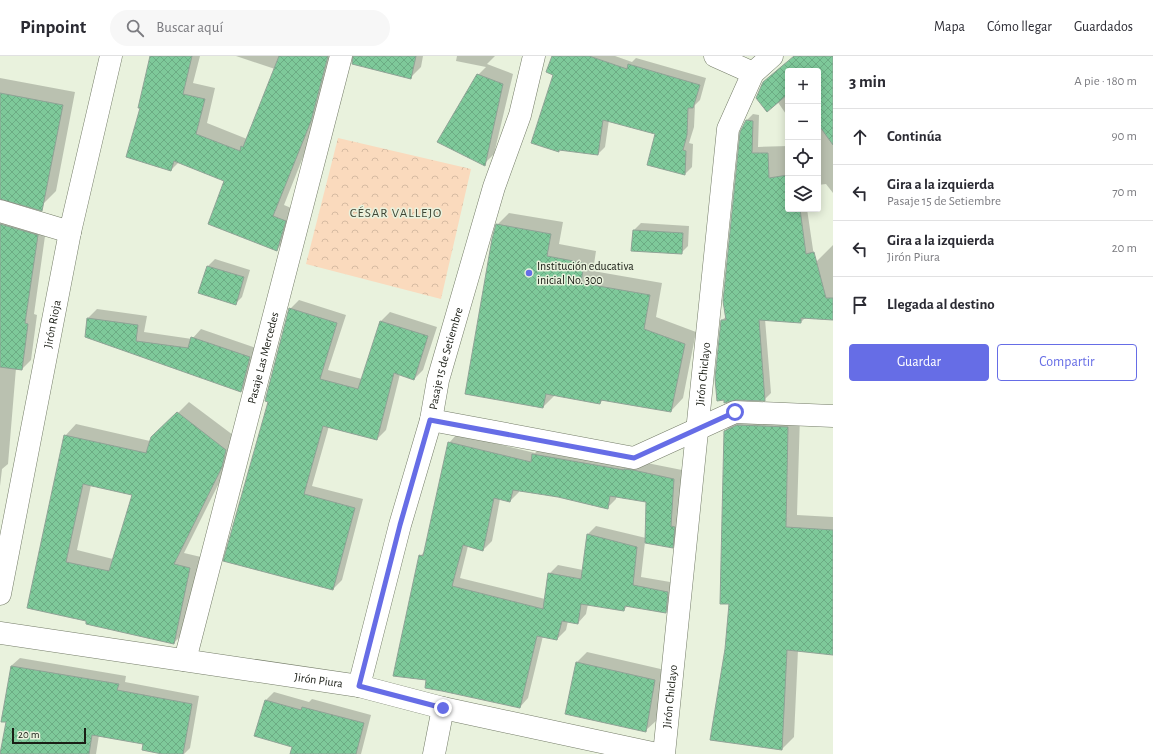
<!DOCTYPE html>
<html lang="es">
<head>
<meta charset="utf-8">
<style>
	:root { --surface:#fff; --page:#f7f7f7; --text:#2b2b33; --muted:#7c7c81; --line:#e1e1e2; --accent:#666de6 }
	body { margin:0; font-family:"Alegreya Sans",sans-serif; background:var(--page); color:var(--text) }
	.controls { position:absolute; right:12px; top:12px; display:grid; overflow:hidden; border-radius:4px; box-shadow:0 2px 10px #0003 }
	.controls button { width:36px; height:36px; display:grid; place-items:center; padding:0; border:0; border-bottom:1px solid var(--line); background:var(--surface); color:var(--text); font:20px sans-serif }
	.scale { position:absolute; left:12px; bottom:10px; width:74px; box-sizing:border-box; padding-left:4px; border:2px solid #1a1d15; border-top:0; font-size:11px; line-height:14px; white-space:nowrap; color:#1a1d15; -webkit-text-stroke:3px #e9f2dd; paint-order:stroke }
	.stop { position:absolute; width:12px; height:12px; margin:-9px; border:3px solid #666de6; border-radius:50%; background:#fff }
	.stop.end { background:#666de6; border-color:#fff; box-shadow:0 1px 4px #0008 }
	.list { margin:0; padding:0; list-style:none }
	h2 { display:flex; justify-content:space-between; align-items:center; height:52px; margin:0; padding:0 16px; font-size:17px }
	h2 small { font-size:13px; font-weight:400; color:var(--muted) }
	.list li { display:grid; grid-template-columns:26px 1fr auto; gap:12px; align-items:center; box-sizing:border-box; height:56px; padding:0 16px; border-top:1px solid var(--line) }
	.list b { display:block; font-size:15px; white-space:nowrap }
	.list p { margin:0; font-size:13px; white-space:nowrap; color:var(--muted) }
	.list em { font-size:13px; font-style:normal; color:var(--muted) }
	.actions { display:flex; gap:8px; padding:12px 16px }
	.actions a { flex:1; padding:9px 0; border:1px solid var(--accent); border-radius:4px; text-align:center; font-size:14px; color:var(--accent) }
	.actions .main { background:var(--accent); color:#fff }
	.icon { flex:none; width:22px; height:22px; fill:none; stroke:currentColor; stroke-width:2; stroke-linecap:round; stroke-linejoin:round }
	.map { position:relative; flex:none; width:833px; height:698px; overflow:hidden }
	header { display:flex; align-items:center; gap:24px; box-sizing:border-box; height:56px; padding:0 20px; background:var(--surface); border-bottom:1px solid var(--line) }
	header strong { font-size:19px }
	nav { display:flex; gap:22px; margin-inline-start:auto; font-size:14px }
	.search { width:280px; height:36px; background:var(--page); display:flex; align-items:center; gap:10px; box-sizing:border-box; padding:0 14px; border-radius:22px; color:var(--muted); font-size:15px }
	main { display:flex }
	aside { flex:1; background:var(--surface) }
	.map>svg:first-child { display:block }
	.park { fill:url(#park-crowns) }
	.shadow { fill:#0003; fill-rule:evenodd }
	.building { fill:url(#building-cross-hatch); stroke:#8fa396; fill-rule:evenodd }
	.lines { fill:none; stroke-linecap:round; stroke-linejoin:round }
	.minor-casing { stroke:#747c68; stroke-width:23 }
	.minor { stroke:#fff; stroke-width:22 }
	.route { stroke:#666de6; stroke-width:5 }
	.poi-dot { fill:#666de6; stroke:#e9f2dd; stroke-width:1.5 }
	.labels { text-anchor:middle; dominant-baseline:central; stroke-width:3; stroke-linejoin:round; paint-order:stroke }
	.poi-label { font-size:12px; fill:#1a1d15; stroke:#e9f2dd; text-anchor:start }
	.street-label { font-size:12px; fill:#1a1d15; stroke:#e9f2dd }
	.neighbourhood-label { font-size:13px; letter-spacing:1px; fill:#3f4635; stroke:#e9f2dd }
</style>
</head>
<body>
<header>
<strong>Pinpoint</strong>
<div class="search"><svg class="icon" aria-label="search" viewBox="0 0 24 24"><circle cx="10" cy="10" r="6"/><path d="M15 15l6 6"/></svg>Buscar aquí</div>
<nav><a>Mapa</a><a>Cómo llegar</a><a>Guardados</a></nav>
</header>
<main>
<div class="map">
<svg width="833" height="698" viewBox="0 0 833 698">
	<defs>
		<pattern id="park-crowns" width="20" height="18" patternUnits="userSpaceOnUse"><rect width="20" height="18" fill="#fadabd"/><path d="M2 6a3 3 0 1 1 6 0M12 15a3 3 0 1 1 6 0" fill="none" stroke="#d6bba2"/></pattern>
		<pattern id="building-cross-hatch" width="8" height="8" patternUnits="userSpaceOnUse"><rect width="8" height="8" fill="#7ec99a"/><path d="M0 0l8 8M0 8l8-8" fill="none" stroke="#6cac84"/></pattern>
	</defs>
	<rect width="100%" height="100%" fill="#e9f2dd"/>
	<path class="park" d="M 338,82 L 471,113 L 441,243 L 306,208 Z"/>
	<path class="shadow" d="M 151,0 L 200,0 L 193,27 L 215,32 L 207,67 L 247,83 L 275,13 L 236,0 L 336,0 L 322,53 L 284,149 L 296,154 L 288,182 L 277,193 L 226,124 L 179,106 L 171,114 L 142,51 Z
		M 358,0 L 423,0 L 421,11 L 410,22 Z
		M 457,0 L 495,0 L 487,8 L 513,18 L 494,98 L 484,108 L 478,19 L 486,11 L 456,5 Z
		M 553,0 L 615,0 L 632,6 L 636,2 L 706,22 L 700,44 L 695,49 L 694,71 L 689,87 L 693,88 L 692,111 L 685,118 L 656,78 L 609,64 L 605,91 L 598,98 L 555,18 Z
		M 795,0 L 833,0 L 833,137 L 826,128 L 818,129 L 818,15 L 788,15 L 788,61 L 764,26 Z
		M 0,22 L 75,36 L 56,135 L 43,148 L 0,140 Z
		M 753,58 L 759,59 L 758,91 L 788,90 L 788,153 L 807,153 L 815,207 L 833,189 L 833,263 L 806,261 L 801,266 L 765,263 L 771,337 L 764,344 L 722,264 L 727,260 L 746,65 Z
		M 509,157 L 563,166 L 559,188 L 596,195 L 593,215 L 662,227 L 656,261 L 696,276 L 683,342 L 671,355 L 604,343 L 600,347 L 555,339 L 543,351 L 497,169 Z
		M 0,166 L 46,173 L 34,258 L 37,259 L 31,304 L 22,313 L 16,312 L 8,408 L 2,413 L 0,430 Z
		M 641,167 L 689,170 L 688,190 L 681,197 L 634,174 Z
		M 215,203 L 250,214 L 242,241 L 235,248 L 200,236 L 208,210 Z
		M 299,244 L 346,259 L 328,314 L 362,323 L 381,265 L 390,256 L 437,271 L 423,314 L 414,323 L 400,318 L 386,374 L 377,383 L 329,370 L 312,430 L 363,443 L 342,524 L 333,533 L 269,345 L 290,253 Z
		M 97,253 L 147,260 L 144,276 L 192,283 L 201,273 L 259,293 L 250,326 L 241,335 L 86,280 L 88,262 Z
		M 189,346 L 237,382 L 233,399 L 184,497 L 201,501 L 185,575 L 174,587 L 88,564 L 28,551 L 65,380 L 76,368 L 150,385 ZM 91,429 L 134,438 L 113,503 L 77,494 Z
		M 800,359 L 797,459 L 833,461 L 833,598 L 798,594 L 794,681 L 782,693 L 711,684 L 726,593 L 730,547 L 725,375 L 737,363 Z
		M 457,378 L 535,397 L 542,390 L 642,406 L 682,414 L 681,482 L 672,491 L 645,486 L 641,521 L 676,527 L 674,547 L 666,556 L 628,549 L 624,554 L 588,548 L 586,558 L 578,567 L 568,565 L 566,574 L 557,583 L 543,580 L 528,642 L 520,651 L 427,624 L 420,500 L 426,494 L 449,387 ZM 519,434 L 558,440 L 607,452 L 616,443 L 616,440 L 647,445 L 646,482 L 596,470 L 588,478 L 583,514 L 558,509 L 549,518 L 545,543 L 460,522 L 468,490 L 483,494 L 492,485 L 500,443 L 510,445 L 519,436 Z
		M 587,596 L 665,614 L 656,665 L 645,675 L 577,606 Z
		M 20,602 L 126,620 L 125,626 L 199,640 L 190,692 L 184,698 L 168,698 L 144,687 L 99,679 L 96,698 L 1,698 L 7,666 L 11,610 Z
		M 274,636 L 309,646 L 312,643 L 371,659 L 361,698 L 291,698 L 293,690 L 256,679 L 266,644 Z"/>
	<path class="building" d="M 150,0 L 192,0 L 183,38 L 205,43 L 196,78 L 240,95 L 241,90 L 243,91 L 279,0 L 328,0 L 311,65 L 273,160 L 286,165 L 277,195 L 208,168 L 224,125 L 174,105 L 171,115 L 126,101 L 140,52 L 138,52 Z
		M 353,0 L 416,0 L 411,23 L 352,8 Z
		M 552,0 L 589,0 L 627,13 L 628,8 L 700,29 L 693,52 L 688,52 L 687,79 L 683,94 L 686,95 L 685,119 L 647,109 L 655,78 L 603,64 L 598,99 L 559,94 L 559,96 L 531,87 L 553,19 L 546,16 Z
		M 794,0 L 833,0 L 833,89 L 818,68 L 818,15 L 788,15 L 788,38 L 767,56 L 756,42 L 763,26 Z
		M 477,18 L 503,28 L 485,110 L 437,86 Z
		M 0,37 L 63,49 L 42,155 L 0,143 Z
		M 746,64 L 753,65 L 752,97 L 768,97 L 769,122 L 788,119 L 788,153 L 800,153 L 806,198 L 814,196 L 826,242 L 833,242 L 833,264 L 801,262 L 801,267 L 759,264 L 765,345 L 736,344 L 724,347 L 724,344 L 717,345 L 715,322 L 721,264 L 726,264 L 723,245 L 740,76 Z
		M 0,168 L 38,179 L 25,267 L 28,268 L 22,314 L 0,311 Z
		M 496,168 L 551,178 L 547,200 L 584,207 L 581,227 L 650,239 L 644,273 L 685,288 L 671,356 L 601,344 L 600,348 L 546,338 L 543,352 L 465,338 L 492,183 Z
		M 633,174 L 683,177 L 682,198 L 631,195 Z
		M 207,210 L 244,221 L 236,249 L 198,237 Z
		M 289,252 L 337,267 L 320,323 L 358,333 L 380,265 L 428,280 L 414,324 L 394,317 L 377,384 L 323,370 L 304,438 L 355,452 L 333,534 L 223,505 L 268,346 L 265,345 Z
		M 87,262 L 138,269 L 136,285 L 188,292 L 191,281 L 250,301 L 241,336 L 85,281 Z
		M 177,356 L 226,394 L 222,411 L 174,508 L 190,512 L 174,588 L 86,568 L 86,565 L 27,552 L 64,379 L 146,397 L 151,381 ZM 83,428 L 132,439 L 109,515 L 66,506 Z
		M 737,369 L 788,371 L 786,471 L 833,474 L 833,599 L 787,594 L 782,694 L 710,684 L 725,593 L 729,548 L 720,548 L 724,375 Z
		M 448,386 L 531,406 L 532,398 L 624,414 L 624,413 L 633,414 L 674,423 L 671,470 L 675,471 L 673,492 L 645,487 L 646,446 L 610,440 L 608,453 L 558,441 L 513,434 L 510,446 L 494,442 L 483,495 L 463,489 L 452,530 L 543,553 L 548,517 L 581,523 L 587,478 L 637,491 L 633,529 L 668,536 L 666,557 L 625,550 L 624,555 L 581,548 L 578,568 L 562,565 L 557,584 L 537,580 L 520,652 L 442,635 L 425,632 L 426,624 L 393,620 L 419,499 L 423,500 Z
		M 576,606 L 655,624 L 646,676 L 565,658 Z
		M 11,610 L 119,628 L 117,634 L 192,648 L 183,698 L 162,698 L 142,694 L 143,688 L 92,679 L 89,698 L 0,698 L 6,666 L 1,666 Z
		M 265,644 L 301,654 L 302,651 L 364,667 L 356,698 L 290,698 L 292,691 L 254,680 Z"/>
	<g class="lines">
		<g class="minor-casing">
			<g id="minor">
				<path d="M 715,0 L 753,17"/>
				<path d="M 0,155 L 70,176"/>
				<path d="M 431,364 L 634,402 L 735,356 L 833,360"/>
				<path id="s1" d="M 0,538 L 70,176 L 111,0"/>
				<path id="s2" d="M 0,577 L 359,630 L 443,652 L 657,698"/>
				<path id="s3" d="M 185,604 L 341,0"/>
				<path id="s4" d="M 359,630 L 400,469 L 431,364 L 438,324 L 494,131 L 520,59 L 534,0"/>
				<path d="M 434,698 L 443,652"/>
				<path id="s5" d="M 664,698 L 728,73 L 753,17 L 772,0"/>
			</g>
		</g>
		<use href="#minor" class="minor"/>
	</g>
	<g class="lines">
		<path class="route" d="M 443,652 L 359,630 L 400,469 L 430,364 L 634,402 L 735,356"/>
	</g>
	<circle class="poi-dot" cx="529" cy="217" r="4"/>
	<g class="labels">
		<g class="poi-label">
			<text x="537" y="210">Institución educativa<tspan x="537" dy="14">inicial No. 300</tspan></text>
		</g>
		<g class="street-label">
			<text stroke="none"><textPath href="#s1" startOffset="275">Jirón Rioja</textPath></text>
			<text stroke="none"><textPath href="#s3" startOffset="312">Pasaje Las Mercedes</textPath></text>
			<text stroke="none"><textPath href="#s4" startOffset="339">Pasaje 15 de Setiembre</textPath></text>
			<text stroke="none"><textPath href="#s5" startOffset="382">Jirón Chiclayo</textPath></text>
			<text stroke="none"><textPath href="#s2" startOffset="322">Jirón Piura</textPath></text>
			<text stroke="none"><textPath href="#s5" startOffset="58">Jirón Chiclayo</textPath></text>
		</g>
		<g class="neighbourhood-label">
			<text x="396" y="157">CÉSAR VALLEJO</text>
		</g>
	</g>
</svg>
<div class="controls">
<button>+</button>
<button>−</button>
<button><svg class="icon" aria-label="locate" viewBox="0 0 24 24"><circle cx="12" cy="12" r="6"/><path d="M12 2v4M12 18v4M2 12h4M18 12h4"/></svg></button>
<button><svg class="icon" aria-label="layers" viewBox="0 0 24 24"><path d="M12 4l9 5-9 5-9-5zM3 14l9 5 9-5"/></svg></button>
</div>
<div class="scale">20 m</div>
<div class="stop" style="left:735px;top:356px"></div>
<div class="stop end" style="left:443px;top:652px"></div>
</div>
<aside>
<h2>3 min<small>A pie · 180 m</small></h2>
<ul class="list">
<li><svg class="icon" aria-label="ahead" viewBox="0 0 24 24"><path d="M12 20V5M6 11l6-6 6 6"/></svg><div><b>Continúa</b></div><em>90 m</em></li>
<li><svg class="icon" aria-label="left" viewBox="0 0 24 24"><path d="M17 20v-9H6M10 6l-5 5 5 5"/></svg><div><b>Gira a la izquierda</b><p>Pasaje 15 de Setiembre</p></div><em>70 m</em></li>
<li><svg class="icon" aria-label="left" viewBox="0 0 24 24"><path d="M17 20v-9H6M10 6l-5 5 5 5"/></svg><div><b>Gira a la izquierda</b><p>Jirón Piura</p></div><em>20 m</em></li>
<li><svg class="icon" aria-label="arrive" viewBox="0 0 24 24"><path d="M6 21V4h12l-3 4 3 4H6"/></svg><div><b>Llegada al destino</b></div></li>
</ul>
<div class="actions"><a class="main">Guardar</a><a>Compartir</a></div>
</aside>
</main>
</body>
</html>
